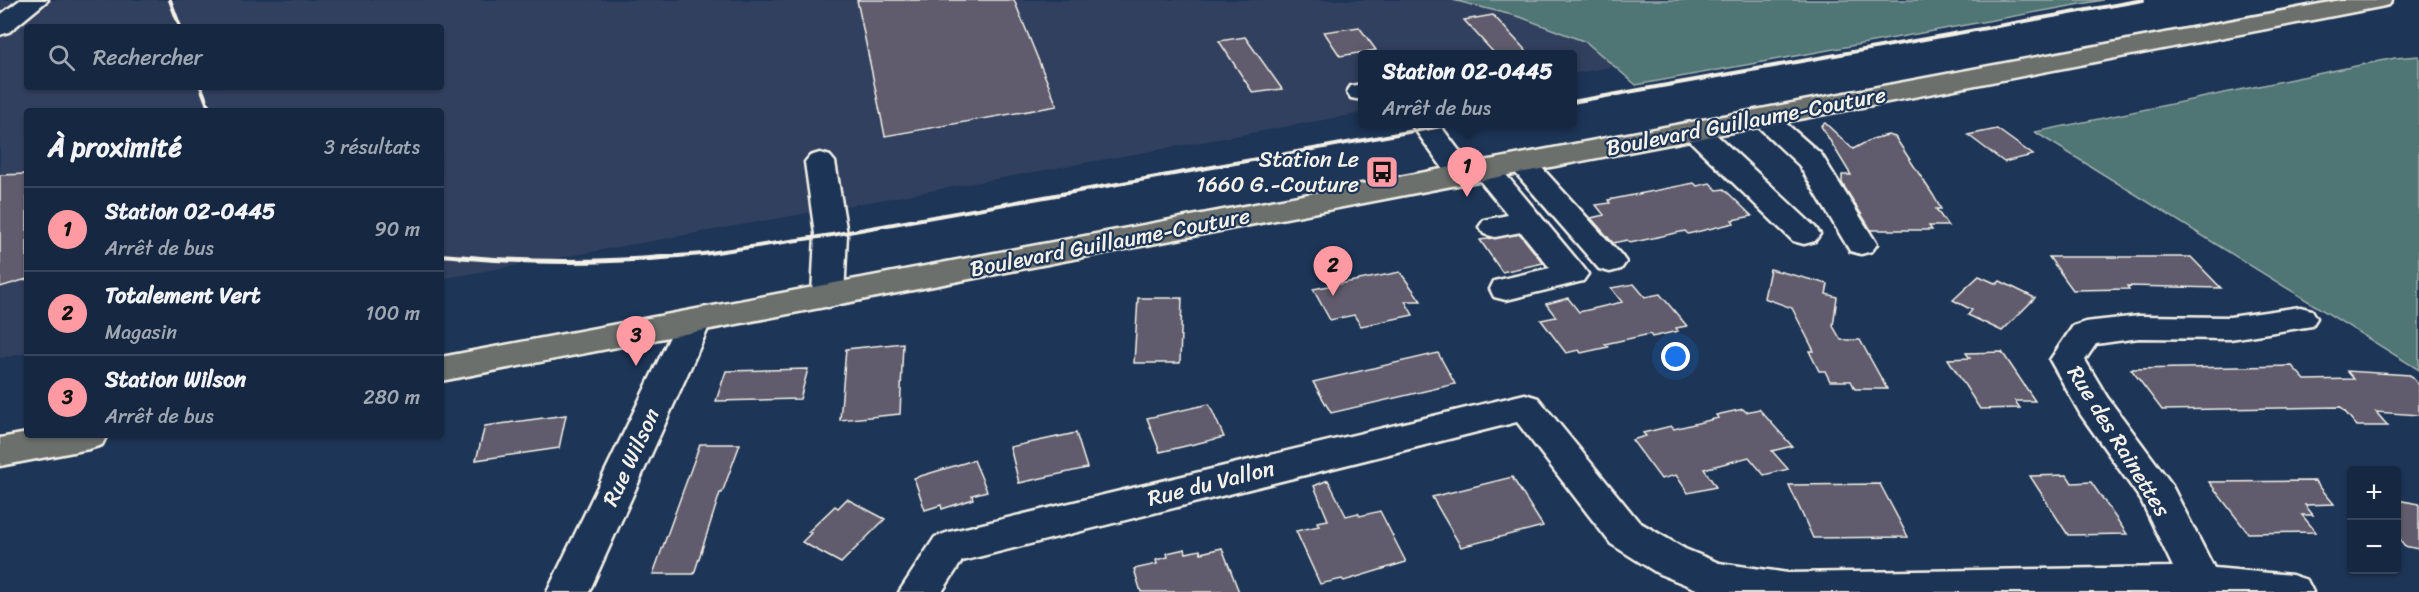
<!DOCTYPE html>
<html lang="fr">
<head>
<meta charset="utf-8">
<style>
	:root { --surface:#162841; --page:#1f3048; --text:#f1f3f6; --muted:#9ea6b1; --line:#35445a; --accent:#ff9aa2 }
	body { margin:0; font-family:Sriracha,sans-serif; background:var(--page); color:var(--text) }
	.controls { position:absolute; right:18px; bottom:18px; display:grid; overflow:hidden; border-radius:6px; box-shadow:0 2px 4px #0004 }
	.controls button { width:54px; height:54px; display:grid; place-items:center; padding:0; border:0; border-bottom:2px solid var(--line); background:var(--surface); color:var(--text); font:30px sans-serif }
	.you { position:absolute; left:1676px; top:357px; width:21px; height:21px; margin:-15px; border:4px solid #fff; border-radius:50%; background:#1a73e8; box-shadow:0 0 0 9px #1a73e833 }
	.badge { display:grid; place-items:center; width:39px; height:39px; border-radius:50%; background:var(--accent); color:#111; font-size:20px; font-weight:700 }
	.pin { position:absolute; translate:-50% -50px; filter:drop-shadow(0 2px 3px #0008) }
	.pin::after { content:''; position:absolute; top:32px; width:21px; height:18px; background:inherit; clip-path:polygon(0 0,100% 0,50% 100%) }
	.popup { position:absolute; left:1358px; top:50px; width:219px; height:78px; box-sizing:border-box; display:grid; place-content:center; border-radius:6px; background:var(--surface); filter:drop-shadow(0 2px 4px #0005); font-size:20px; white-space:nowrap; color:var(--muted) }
	.popup b { font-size:22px; color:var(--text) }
	.popup::after { content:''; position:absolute; left:50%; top:100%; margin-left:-12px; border:12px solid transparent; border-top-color:var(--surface) }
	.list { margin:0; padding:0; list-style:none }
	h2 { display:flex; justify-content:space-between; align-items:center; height:78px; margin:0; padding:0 24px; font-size:26px }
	h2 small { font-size:20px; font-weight:400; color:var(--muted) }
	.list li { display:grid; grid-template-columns:39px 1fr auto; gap:18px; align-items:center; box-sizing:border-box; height:84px; padding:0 24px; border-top:2px solid var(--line) }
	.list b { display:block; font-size:22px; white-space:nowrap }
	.list p { margin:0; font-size:20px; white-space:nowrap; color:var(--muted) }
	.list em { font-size:20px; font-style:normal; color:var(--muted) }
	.icon { flex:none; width:33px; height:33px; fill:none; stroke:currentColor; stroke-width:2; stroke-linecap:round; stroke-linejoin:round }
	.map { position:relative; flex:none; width:2419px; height:592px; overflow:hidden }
	.search { position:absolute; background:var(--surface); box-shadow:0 2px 4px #0004; left:24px; top:24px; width:420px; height:66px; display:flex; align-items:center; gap:15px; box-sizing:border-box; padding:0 21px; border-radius:6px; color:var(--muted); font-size:22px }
	.panel { position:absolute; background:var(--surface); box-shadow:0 2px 4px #0004; left:24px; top:108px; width:420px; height:330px; border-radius:6px }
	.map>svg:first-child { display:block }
	.built { fill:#31415e; fill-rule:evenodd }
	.green { fill:#507475; stroke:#a2b2ae; stroke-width:1.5 }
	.building { fill:#605c6d; stroke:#f4f1e8; stroke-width:1.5 }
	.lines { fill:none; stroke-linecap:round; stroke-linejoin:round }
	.minor-casing { stroke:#f4f1e8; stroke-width:5 }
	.major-casing { stroke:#f4f1e8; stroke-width:5 }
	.minor { fill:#1d3557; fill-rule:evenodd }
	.major { fill:#6c706d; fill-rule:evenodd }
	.rail-far1 { stroke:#f4f1e8; stroke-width:4 }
	.rail { stroke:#f4f1e8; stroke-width:5 }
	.labels { text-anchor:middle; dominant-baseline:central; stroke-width:4.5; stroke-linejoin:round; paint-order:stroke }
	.street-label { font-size:22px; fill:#f4f1e8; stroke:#1d3557 }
	.poi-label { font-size:22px; fill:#f4f1e8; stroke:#1d3557; text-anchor:end }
</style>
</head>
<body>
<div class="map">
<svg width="2419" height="592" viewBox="0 0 2419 592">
	<rect width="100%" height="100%" fill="#1d3557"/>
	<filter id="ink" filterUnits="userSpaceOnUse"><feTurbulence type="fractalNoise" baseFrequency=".0167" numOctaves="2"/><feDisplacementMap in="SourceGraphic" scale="12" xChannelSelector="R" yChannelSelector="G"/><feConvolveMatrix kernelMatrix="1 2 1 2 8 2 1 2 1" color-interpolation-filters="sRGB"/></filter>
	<g filter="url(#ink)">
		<path class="built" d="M 0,0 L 1457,0 L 1502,12 L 1586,42 L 1616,66 L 1572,74 L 1572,55 L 1362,55 L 1362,113 L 441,279 L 441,111 L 27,111 L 27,353 L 0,358 ZM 27,27 L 441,27 L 441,87 L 27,87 Z"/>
		<path class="green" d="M 1453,0 L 2103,0 L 1636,85 L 1586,42 L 1520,17 Z
			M 2419,56 L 2419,370 L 2035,132 L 2395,58 Z"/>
		<path class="building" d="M 857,0 L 1014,0 L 1057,106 L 885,136 Z
			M 1493,15 L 1529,54 L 1495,54 L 1464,20 Z
			M 1359,27 L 1376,50 L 1340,56 L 1324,32 Z
			M 1245,37 L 1282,89 L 1253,93 L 1219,41 Z
			M 1825,123 L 1853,149 L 1872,139 L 1888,135 L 1895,137 L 1933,195 L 1941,209 L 1936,209 L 1948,226 L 1929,226 L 1932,230 L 1871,230 L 1842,183 L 1842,175 L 1851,175 L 1821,126 Z
			M 1997,129 L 2033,155 L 2004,162 L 1968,135 Z
			M 27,174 L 27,279 L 0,287 L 0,175 Z
			M 1694,183 L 1697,186 L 1710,183 L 1717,190 L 1724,189 L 1752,216 L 1732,220 L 1734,223 L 1688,234 L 1685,231 L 1630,243 L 1627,240 L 1613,243 L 1591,218 L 1604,215 L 1596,205 L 1610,203 L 1608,200 Z
			M 1520,234 L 1543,263 L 1502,272 L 1480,240 Z
			M 2049,257 L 2191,257 L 2221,288 L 2127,286 L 2129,289 L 2073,290 Z
			M 1770,269 L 1828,284 L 1826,294 L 1837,297 L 1833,326 L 1841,340 L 1860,340 L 1887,389 L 1855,389 L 1851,381 L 1830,381 L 1825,371 L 1819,371 L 1809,351 L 1814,351 L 1792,308 L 1764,298 Z
			M 1400,272 L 1421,301 L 1405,301 L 1413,315 L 1361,326 L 1354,315 L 1330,320 L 1313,289 Z
			M 1979,276 L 1997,284 L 2000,281 L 2035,298 L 2002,331 L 1968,315 L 1972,310 L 1953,300 Z
			M 1634,284 L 1645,297 L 1660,294 L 1687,326 L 1676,328 L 1678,331 L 1652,337 L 1650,334 L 1605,344 L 1608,347 L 1581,353 L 1579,350 L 1566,353 L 1541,320 L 1556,317 L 1546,304 L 1568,298 L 1579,312 L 1592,309 L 1622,302 L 1611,288 Z
			M 1138,298 L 1182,298 L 1180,363 L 1134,363 Z
			M 903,343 L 900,414 L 840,420 L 846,349 Z
			M 2002,352 L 2035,401 L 2015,401 L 2020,408 L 1980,409 L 1948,359 L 1970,358 L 1966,353 Z
			M 1438,353 L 1455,384 L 1331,413 L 1313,382 Z
			M 2292,366 L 2305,380 L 2354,379 L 2347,371 L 2410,375 L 2419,385 L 2419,415 L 2376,412 L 2388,426 L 2357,426 L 2341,407 L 2162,410 L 2131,369 Z
			M 808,369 L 800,399 L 716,401 L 726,371 Z
			M 1209,404 L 1224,437 L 1160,452 L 1147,418 Z
			M 1743,409 L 1746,412 L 1759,409 L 1792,446 L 1772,451 L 1788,469 L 1764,475 L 1749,457 L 1704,469 L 1716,487 L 1688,493 L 1676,475 L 1661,479 L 1632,440 L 1646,436 L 1643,433 L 1671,426 L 1674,429 L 1718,418 L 1716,415 Z
			M 566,415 L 559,448 L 476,460 L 485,426 Z
			M 1076,433 L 1087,468 L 1019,483 L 1010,447 Z
			M 700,444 L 740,444 L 722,493 L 720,493 L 694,574 L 653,574 Z
			M 974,460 L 987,491 L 972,495 L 973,499 L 942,509 L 941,505 L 925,510 L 914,478 Z
			M 2067,475 L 2072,483 L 2091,482 L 2127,534 L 2068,535 L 2030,476 Z
			M 1512,477 L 1543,526 L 1461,547 L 1432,497 Z
			M 1328,480 L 1346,516 L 1358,513 L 1360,516 L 1380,511 L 1406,562 L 1344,581 L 1342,579 L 1320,584 L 1296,531 L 1319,526 L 1317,522 L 1328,520 L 1314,486 Z
			M 2315,481 L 2334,504 L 2305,505 L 2313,515 L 2302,515 L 2316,532 L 2248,533 L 2209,482 Z
			M 1880,484 L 1908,537 L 1813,538 L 1789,485 Z
			M 847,499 L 885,519 L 841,563 L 802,542 L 811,533 L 808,532 L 835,506 L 838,508 Z
			M 2397,500 L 2419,504 L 2419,549 L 2404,546 L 2397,534 Z
			M 1222,548 L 1239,592 L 1141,592 L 1134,569 L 1157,564 L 1156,560 L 1168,557 L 1167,553 L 1185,549 L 1186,553 L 1200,550 L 1201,553 Z"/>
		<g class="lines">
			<g class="minor-casing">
				<path id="minor" d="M 20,0 L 48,0 L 9,32 L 0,35 L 0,15 Z
					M 1362,84 L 1362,100 L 1351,98 L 1347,92 L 1351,86 Z
					M 1763,110 L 1773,112 L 1821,154 L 1877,244 L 1872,251 L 1861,254 L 1850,251 L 1799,165 L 1749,118 L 1753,112 Z
					M 1696,123 L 1706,125 L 1815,227 L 1820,234 L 1815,241 L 1804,244 L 1793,241 L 1686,137 L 1682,131 L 1686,125 Z
					M 1411,124 L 1439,124 L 1473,169 L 1477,164 L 1487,161 L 1497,164 L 1583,267 L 1588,274 L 1583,281 L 1506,300 L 1494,297 L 1490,289 L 1494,281 L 1550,268 L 1521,232 L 1495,237 L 1484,234 L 1479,227 L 1484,220 L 1508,215 L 1476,176 L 1472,181 L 1462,184 L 1452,181 Z
					M 820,153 L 830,156 L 835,162 L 847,234 L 844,296 L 840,304 L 828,307 L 816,304 L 812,296 L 815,234 L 805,162 L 810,156 Z
					M 1523,155 L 1533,158 L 1621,255 L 1626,262 L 1621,269 L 1610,272 L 1599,269 L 1513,170 L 1508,164 L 1513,158 Z
					M 2300,307 L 2312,310 L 2317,318 L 2312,326 L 2230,339 L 2139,338 L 2096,344 L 2085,360 L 2107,397 L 2170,482 L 2214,568 L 2292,575 L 2307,580 L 2313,592 L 1704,592 L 1657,573 L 1611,544 L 1517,422 L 962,561 L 942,592 L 899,592 L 935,537 L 949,532 L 1525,394 L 1538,398 L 1639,522 L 1685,549 L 1719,563 L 1788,573 L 2173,567 L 2141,500 L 2081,415 L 2050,360 L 2073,326 L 2085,322 L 2139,316 L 2230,317 Z
					M 694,311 L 706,314 L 711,322 L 589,592 L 547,592 L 677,322 L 682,314 Z"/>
			</g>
			<g class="major-casing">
				<path id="major" d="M 2341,0 L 2392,0 L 2389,5 L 2380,7 L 441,381 L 441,357 Z
					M 27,433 L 27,435 L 107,435 L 102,445 L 89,449 L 0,466 L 0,438 Z"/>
			</g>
			<use href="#minor" class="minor"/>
			<use href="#major" class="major"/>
			<path class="rail-far1" d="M 170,0 L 180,27
				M 201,87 L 210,111
				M 1572,102 L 2143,0
				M 441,255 L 478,258
				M 653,258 L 703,254 L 832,235 L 1453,124"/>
			<path class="rail" d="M 461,257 C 531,263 599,263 669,257"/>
		</g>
	</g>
	<defs>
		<g id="bus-square" transform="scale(1.725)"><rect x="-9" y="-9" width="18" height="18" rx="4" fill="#ff9aa2" stroke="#1d3557"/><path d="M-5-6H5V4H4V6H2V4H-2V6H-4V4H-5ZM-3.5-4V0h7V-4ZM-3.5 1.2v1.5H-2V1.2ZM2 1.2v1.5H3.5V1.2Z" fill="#111"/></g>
	</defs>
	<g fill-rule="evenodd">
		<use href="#bus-square" x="1382" y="172"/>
	</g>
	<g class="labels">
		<g class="street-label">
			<text transform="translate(1746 121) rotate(-11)">Boulevard Guillaume-Couture</text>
			<text transform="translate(1110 242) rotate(-11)">Boulevard Guillaume-Couture</text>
			<text transform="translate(2119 441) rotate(58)">Rue des Rainettes</text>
			<text transform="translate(631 457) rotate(-65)">Rue Wilson</text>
			<text transform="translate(1211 483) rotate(-14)">Rue du Vallon</text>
		</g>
		<g class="poi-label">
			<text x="1359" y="159">Station Le<tspan x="1359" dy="25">1660 G.-Couture</tspan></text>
		</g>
	</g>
</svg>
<div class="controls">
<button>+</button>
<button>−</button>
</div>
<div class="you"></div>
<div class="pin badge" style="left:1467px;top:197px">1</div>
<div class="popup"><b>Station 02-0445</b>Arrêt de bus</div>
<div class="pin badge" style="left:1333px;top:296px">2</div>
<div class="pin badge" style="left:636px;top:366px">3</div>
<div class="search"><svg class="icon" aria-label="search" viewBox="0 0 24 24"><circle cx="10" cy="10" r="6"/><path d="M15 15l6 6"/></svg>Rechercher</div>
<section class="panel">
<h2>À proximité<small>3 résultats</small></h2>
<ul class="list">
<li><span class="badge">1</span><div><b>Station 02-0445</b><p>Arrêt de bus</p></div><em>90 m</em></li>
<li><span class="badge">2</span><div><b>Totalement Vert</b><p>Magasin</p></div><em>100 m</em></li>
<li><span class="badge">3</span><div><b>Station Wilson</b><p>Arrêt de bus</p></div><em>280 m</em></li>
</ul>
</section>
</div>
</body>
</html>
